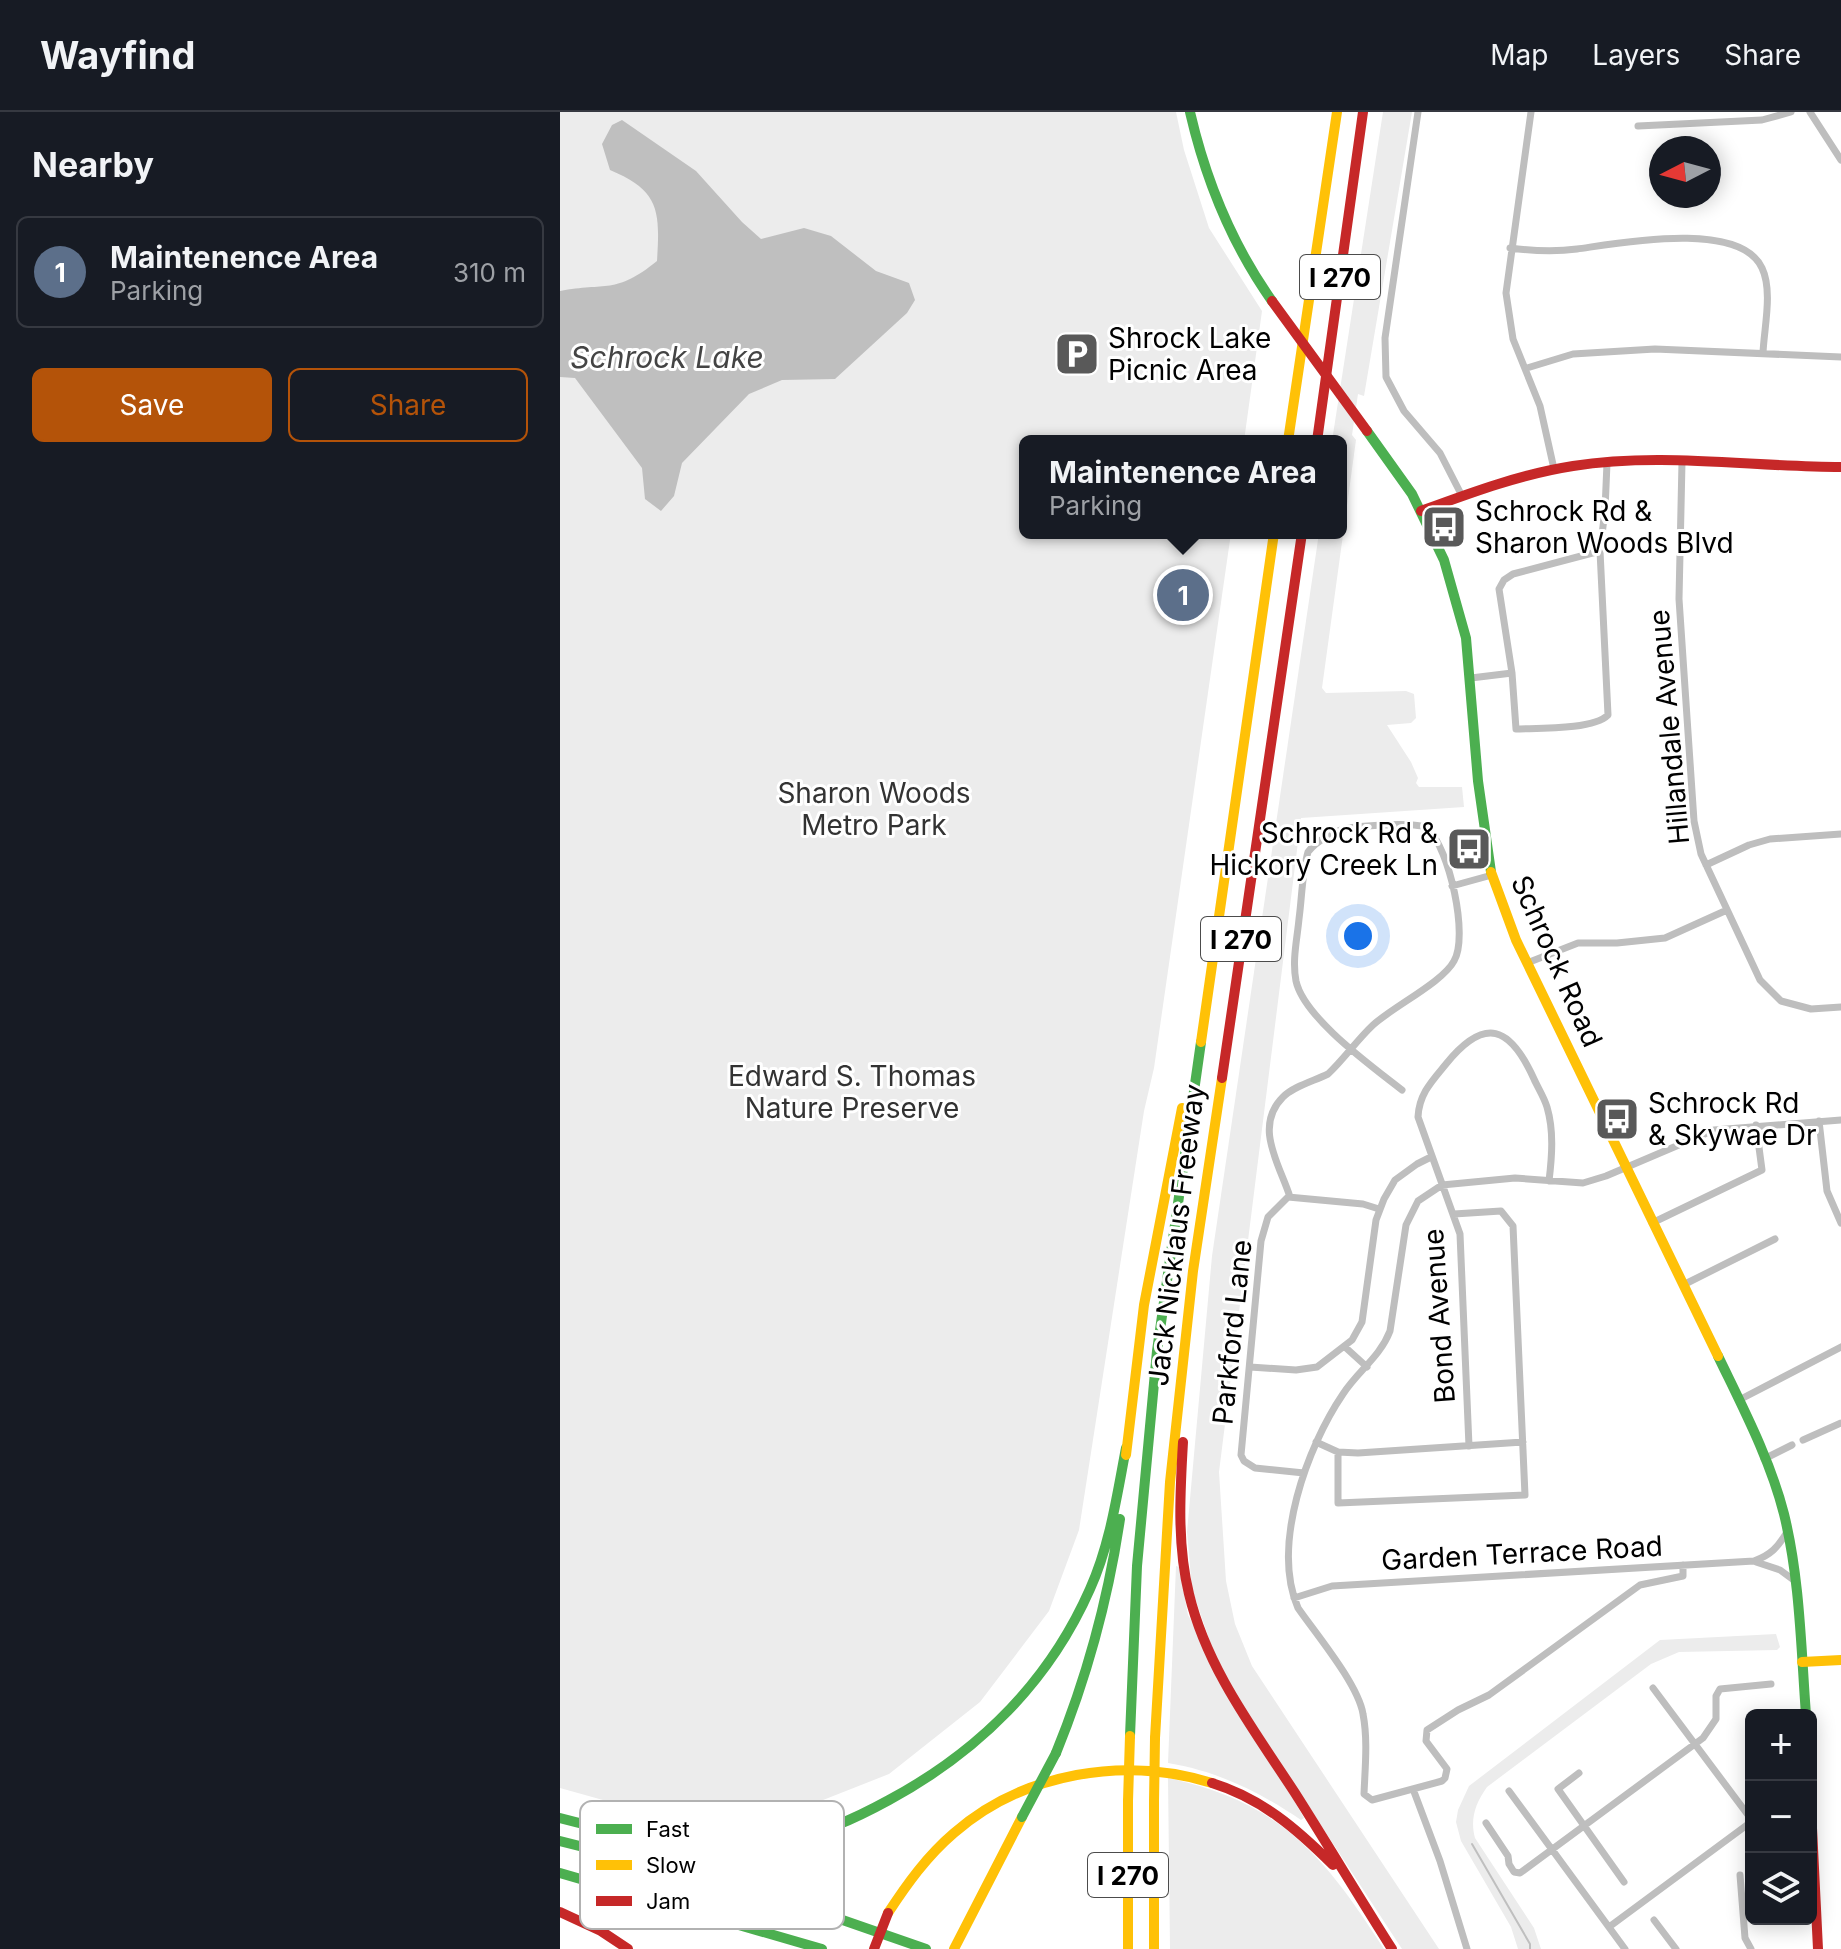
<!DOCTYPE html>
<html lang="en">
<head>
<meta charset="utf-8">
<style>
	:root { --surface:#171b24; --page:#242831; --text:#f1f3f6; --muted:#9ea1a6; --line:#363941; --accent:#b45309 }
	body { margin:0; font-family:Inter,sans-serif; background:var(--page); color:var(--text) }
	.controls { position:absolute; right:24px; bottom:24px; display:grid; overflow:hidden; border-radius:12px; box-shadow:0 4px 20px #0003 }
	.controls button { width:72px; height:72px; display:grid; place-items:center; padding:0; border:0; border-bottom:2px solid var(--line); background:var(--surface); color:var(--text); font:40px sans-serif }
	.compass { position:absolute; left:1089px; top:24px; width:72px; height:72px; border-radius:50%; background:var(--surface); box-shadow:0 4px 20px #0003; rotate:264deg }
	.you { position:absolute; left:798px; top:824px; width:28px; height:28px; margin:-20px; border:6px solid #fff; border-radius:50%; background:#1a73e8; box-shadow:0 0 0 12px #1a73e833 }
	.badge { display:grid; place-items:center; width:52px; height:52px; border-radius:50%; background:var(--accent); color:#fff; font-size:26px; font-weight:700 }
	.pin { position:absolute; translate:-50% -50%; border:4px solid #fff; box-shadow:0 2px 8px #0006 }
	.popup { position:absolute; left:459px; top:323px; width:328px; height:104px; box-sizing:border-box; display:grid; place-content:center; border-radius:12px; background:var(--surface); filter:drop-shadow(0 2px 6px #0005); font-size:26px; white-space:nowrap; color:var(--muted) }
	.popup b { font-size:30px; color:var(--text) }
	.popup::after { content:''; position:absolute; left:50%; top:100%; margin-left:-16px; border:16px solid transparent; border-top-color:var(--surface) }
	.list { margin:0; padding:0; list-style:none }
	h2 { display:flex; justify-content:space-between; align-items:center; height:104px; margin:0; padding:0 32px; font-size:34px }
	h2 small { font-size:26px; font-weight:400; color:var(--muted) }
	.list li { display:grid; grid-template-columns:52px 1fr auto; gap:24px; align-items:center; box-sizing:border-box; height:112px; margin:0 16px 16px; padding:0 16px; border:2px solid var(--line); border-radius:12px }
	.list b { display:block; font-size:30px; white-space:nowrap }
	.list p { margin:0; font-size:26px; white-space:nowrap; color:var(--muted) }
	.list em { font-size:26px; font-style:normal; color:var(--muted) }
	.actions { display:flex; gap:16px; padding:24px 32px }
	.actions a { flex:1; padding:18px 0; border:2px solid var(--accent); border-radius:12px; text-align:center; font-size:28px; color:var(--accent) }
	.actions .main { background:var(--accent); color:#fff }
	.icon { flex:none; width:44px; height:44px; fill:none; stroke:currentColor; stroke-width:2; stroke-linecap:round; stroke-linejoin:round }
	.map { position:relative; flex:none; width:1281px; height:1837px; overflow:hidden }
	header { display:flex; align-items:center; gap:48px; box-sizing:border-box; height:112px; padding:0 40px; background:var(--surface); border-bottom:2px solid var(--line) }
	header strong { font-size:38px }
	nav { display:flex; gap:44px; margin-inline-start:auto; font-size:28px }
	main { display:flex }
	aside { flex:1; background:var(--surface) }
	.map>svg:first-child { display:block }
	.green { fill:#ececec }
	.water { fill:#bfbfbf }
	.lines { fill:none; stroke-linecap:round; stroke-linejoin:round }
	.stream { stroke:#bfbfbf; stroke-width:2 }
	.street { stroke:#bebebe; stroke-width:7 }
	.fast { stroke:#4caf50; stroke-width:10 }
	.slow { stroke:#ffc107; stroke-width:10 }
	.jam { stroke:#c62828; stroke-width:10 }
	.fast-bridge { stroke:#4caf50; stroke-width:10 }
	.slow-bridge { stroke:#ffc107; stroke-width:10 }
	.jam-bridge { stroke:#c62828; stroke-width:10 }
	.labels { text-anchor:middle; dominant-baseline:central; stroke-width:6; stroke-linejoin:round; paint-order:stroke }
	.shield { fill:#fff; stroke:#4c4c4c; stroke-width:2 }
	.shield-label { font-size:26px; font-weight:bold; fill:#000 }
	.poi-label { font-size:28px; fill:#000; stroke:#fff; text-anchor:start }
	.street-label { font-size:28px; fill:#000; stroke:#fff }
	.park-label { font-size:28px; fill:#333; stroke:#fff }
	.water-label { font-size:30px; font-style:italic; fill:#444; stroke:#fff }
	.key { fill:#fff; stroke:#b2b2b2; stroke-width:2 }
	.key-label { font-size:22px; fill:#000 }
</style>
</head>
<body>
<header>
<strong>Wayfind</strong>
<nav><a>Map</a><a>Layers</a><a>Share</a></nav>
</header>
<main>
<aside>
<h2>Nearby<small></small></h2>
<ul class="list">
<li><span class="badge" style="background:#5c6f8a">1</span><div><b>Maintenence Area</b><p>Parking</p></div><em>310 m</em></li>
</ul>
<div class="actions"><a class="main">Save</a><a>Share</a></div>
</aside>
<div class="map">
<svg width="1281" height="1837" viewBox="0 0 1281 1837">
	<rect width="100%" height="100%" fill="#fff"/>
	<path class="green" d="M 0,0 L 616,0 L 624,38 L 649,116 L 702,199 L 684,329 L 465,329 L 465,421 L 671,421 L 594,956 L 584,999 L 519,1418 L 489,1499 L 420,1590 L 329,1662 L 220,1705 L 111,1707 L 0,1676 Z
		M 823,0 L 852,0 L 804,284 L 798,282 L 792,323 L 796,328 L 762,576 L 766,581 L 846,579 L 854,582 L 856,606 L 851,611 L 827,613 L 851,650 L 858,666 L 856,671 L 859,675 L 902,675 L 904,695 L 741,706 L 659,1360 L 666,1469 L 675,1512 L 692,1554 L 879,1837 L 842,1837 L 683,1594 L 657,1550 L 632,1477 L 627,1420 L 652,1144 L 759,421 L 781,421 L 781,329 L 772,329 Z
		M 616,1454 L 619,1455 L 628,1503 L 744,1706 L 741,1708 C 700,1680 657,1659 608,1651 Z
		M 1216,1522 L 1220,1535 L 1217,1538 L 1119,1540 L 1091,1552 L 927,1675 C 915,1692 910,1707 915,1726 L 974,1816 L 981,1837 L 958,1837 L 951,1815 L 901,1729 L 896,1710 L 898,1698 L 909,1674 L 1100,1528 Z
		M 608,1666 C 721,1690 764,1744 824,1837 L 610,1837 Z"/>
	<path class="water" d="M 62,8 L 136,59 L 182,110 L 201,127 L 244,116 L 271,124 L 316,159 L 349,171 L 355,188 L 347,201 L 275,267 L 222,268 L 189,282 L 122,351 L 114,384 L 101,399 L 85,387 L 82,356 L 15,266 L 0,265 L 0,179 C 46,170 55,183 97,149 C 100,99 100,79 50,58 L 42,32 L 52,13 Z"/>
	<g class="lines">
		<path class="stream" d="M 912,1732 L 970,1832 L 970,1837"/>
		<path class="street" d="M 858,0 L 825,226 L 826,265 L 844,299 L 880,341 L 902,384
			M 971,0 L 946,181 L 953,227 L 980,294 L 994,357
			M 1250,0 L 1281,48
			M 1078,14 L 1202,8 L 1231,0
			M 950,136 C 973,139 995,140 1017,137 C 1060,131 1180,108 1202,156 C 1213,179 1204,216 1203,241
			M 967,256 L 1013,242 L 1095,237 L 1281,245
			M 1122,350 L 1119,487 L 1134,709 L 1141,742 L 1200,868 L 1221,889 L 1251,897 L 1281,895
			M 1040,439 L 953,462 L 944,468 L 939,477 L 952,561 L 956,617 C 978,616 1033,618 1048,603 L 1040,439 L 1045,398 L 1047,351
			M 911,566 L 952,561
			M 1146,753 L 1189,733 L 1210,727 L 1281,722
			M 892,774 L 932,763
			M 967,851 L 1018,831 L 1057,831 L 1105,826 L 1167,798
			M 1259,1009 L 1267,1079 L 1281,1111
			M 730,1085 C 720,1053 693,1015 723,985 C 734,974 754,969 768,962 C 784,947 797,928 813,913 C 834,894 883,870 894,849 C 909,824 889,736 868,717 C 859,709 802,714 789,716 C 776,718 756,729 748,740 C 742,761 742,785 739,807 C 737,828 732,848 736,869 C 744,906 813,955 842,978
			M 1092,1111 L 1202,1058 L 1196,1013
			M 1123,1173 L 1215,1127
			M 785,1235 L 807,1255
			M 690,1255 L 736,1258 L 757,1255 L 792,1228 L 802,1210 L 816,1108 L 824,1087 L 835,1068 L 857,1052 L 871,1045
			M 1179,1288 L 1281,1235
			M 1243,1328 L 1281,1311
			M 756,1330 L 778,1340 L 798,1341 L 963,1330
			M 909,1334 L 900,1122 L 858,1005 C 859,982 872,969 886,952 C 925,904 950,914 974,967 C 978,976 984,985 987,995 C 994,1019 992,1044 989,1069
			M 778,1340 L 778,1391 L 965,1383 L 953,1114 L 941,1099 L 894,1102
			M 1204,1347 L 1232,1333
			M 744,1361 L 695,1356 L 684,1349 L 681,1343 L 701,1129 L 708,1105 L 728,1085 L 803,1092 L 819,1097
			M 1196,1450 L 1220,1458 L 1235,1469
			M 1123,1453 L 1123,1464 L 1080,1473 L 929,1583 L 898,1598 L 867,1618 L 866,1629 L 887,1657 L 885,1666 L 882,1669 L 812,1688 L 804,1682 C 805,1656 808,1628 803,1602 C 798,1572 756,1522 738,1496 C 711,1433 747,1335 783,1282 C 798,1259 820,1245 830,1219 L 846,1113 L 858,1089 L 882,1073 L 955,1066 L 1023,1071 L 1046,1064 L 1154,1018 L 1281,1008
			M 734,1486 L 772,1474 L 1194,1449 C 1211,1443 1218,1435 1227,1420
			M 1093,1576 L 1191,1707
			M 1019,1661 L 998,1677 L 1064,1770
			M 853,1677 L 880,1749 L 907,1837
			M 949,1679 L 1065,1837
			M 926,1711 L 948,1744 L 949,1752 L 954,1760 L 960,1761 L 1143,1626 L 1156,1607 L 1156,1584 L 1160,1577 L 1211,1572
			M 1180,1763 L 1185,1826 L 1191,1837
			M 1094,1808 L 1116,1837
			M 1049,1815 L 1191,1710"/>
		<path class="fast" d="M 630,0 C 646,69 671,131 712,189
			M 807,319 L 852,382 L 884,448 L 906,526 L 918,669 L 931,760
			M 1158,1244 C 1182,1294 1210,1347 1224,1402 C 1240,1467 1241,1536 1246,1603
			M 570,1624 L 577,1454 L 597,1239 L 641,930
			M 496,1641 C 527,1565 548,1488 560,1407
			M 0,1706 C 72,1725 147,1739 222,1728 C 260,1723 296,1706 329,1688 C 418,1640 489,1570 530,1477 C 550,1433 557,1383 566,1336
			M 0,1729 L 199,1779 L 366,1837
			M 0,1761 L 262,1837"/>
		<path class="slow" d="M 728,329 L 777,0
			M 931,760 L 956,828 L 1158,1244
			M 641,930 L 714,421
			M 566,1343 L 584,1193 L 622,996
			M 1242,1550 L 1281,1548
			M 595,1626 L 610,1370 L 633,1159 L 662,966
			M 568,1689 L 568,1837
			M 594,1690 L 594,1837
			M 328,1801 C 347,1772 367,1744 394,1721 C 464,1660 565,1644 652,1671
			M 394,1837 L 462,1705"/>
		<path class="jam" d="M 757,329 L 803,0
			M 861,399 C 910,381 961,362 1013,354 C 1101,340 1192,355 1281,355
			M 662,966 L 742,421
			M 623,1330 C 620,1381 617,1433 629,1482 C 647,1557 694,1618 735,1681 C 768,1733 799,1785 832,1837
			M 652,1671 C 701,1686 737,1717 773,1753
			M 1251,1696 L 1258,1837
			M 0,1800 L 41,1819 L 68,1837"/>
		<path class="fast-bridge" d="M 462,1705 L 496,1641"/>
		<path class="slow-bridge" d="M 568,1689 L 570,1624
			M 594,1690 L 595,1626"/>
		<path class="jam-bridge" d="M 712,189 L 807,319
			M 314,1837 L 328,1801"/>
	</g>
	<defs>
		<g id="parking-square" transform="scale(2.3)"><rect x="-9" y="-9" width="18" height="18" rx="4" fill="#595959" stroke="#fff"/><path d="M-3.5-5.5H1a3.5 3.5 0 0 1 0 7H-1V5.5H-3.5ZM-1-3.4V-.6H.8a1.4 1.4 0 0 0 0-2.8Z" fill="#fff"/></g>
		<g id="bus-square" transform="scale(2.3)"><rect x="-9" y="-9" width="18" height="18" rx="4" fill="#595959" stroke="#fff"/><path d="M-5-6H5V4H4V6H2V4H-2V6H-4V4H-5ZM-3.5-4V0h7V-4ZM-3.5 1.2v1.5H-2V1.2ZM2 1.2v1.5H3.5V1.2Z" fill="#fff"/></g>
	</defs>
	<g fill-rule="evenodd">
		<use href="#parking-square" x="517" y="242"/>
		<use href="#bus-square" x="884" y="415"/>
		<use href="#bus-square" x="909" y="737"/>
		<use href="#bus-square" x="1057" y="1007"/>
	</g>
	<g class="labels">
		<g class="shield">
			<rect x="740" y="143" width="80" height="44" rx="6"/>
			<rect x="641" y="805" width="80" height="44" rx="6"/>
			<rect x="528" y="1741" width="80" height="44" rx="6"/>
		</g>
		<g class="shield-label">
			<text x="780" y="165">I 270</text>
			<text x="681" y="827">I 270</text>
			<text x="568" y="1763">I 270</text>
		</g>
		<g class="poi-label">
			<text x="548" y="226">Shrock Lake<tspan x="548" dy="32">Picnic Area</tspan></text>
			<text x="915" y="399">Schrock Rd &amp;<tspan x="915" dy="32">Sharon Woods Blvd</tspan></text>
			<text x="878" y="721" text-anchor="end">Schrock Rd &amp;<tspan x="878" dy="32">Hickory Creek Ln</tspan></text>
			<text x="1088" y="991">Schrock Rd<tspan x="1088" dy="32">&amp; Skywae Dr</tspan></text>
		</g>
		<g class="street-label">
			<text transform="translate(1109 615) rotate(-95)">Hillandale Avenue</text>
			<text transform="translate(997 849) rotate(66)">Schrock Road</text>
			<text transform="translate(616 1123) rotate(-83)">Jack Nicklaus Freeway</text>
			<text transform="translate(879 1204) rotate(-94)">Bond Avenue</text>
			<text transform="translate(672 1220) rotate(-84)">Parkford Lane</text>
			<text transform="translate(962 1441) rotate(-3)">Garden Terrace Road</text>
		</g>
		<g class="park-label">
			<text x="314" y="681">Sharon Woods<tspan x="314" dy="32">Metro Park</tspan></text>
			<text x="292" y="964">Edward S. Thomas<tspan x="292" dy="32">Nature Preserve</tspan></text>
		</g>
		<g class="water-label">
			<text x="107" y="245">Schrock Lake</text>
		</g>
	</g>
	<rect x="20" y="1689" width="264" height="128" rx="12" class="key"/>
	<rect x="36" y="1712" width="36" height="10" fill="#4caf50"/>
	<rect x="36" y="1748" width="36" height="10" fill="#ffc107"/>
	<rect x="36" y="1784" width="36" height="10" fill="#c62828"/>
	<g class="key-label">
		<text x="86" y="1725">Fast</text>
		<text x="86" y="1761">Slow</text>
		<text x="86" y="1797">Jam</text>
	</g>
</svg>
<div class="controls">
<button>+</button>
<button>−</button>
<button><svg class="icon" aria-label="layers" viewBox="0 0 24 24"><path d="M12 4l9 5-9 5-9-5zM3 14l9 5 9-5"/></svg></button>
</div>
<svg class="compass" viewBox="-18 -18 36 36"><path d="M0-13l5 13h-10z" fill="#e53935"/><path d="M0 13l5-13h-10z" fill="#9ea1a6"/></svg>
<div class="you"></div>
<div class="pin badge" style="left:623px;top:483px;background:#5c6f8a">1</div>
<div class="popup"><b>Maintenence Area</b>Parking</div>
</div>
</main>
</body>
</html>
